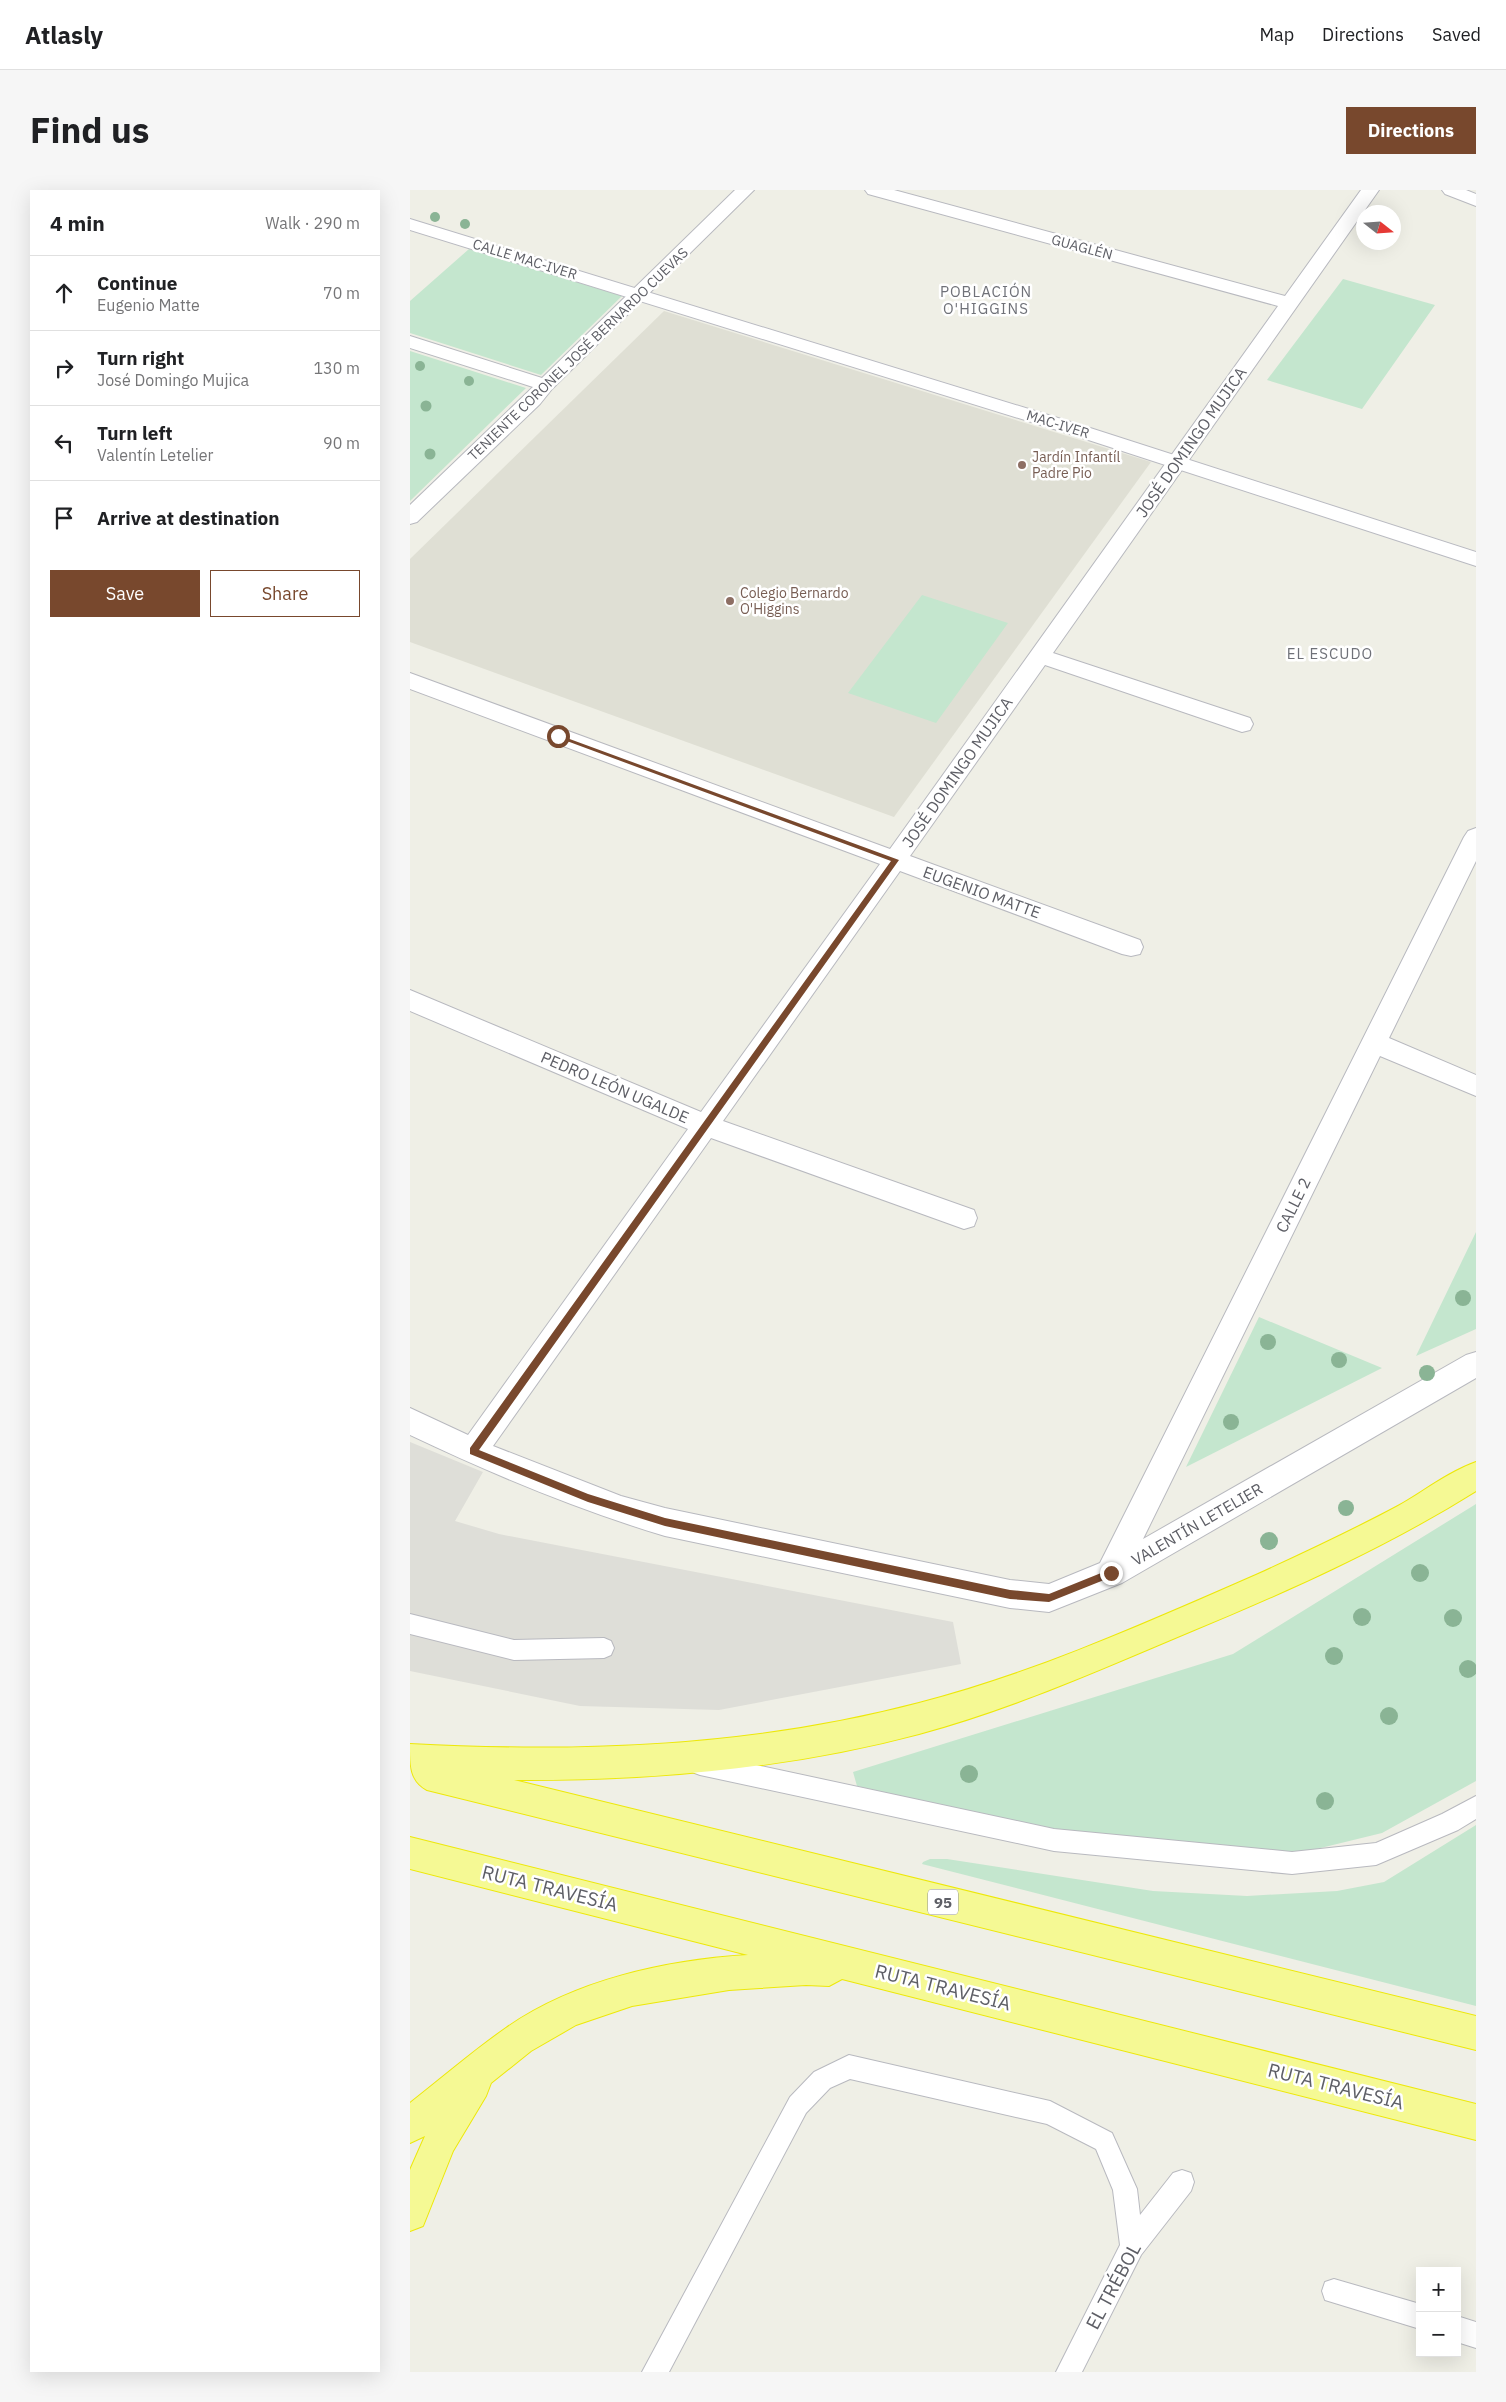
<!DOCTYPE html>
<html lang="en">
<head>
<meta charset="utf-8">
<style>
	:root { --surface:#fff; --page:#f6f6f6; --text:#202124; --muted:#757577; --line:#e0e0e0; --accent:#78482d }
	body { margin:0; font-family:"IBM Plex Sans",sans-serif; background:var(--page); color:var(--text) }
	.controls { position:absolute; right:15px; bottom:15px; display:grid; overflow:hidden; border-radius:0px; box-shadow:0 5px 20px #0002 }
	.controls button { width:45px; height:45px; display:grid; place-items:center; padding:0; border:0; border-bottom:1px solid var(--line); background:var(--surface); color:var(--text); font:25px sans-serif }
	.compass { position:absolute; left:946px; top:15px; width:45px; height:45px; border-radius:50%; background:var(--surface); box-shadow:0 5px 20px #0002; rotate:107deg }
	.stop { position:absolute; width:15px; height:15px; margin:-11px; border:4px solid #78482d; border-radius:50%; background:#fff }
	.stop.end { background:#78482d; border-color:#fff; box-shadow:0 1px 5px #0008 }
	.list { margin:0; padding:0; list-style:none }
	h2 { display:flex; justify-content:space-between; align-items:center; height:65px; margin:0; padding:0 20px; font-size:21px }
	h2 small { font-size:16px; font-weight:400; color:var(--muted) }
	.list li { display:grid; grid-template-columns:32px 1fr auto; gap:15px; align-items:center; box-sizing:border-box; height:75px; padding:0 20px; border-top:1px solid var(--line) }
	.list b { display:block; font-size:19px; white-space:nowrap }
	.list p { margin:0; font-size:16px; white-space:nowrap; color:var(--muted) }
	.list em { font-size:16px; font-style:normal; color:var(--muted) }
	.actions { display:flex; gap:10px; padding:15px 20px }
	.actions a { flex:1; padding:11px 0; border:1px solid var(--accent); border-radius:0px; text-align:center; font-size:18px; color:var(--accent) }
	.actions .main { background:var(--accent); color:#fff }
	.icon { flex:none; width:28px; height:28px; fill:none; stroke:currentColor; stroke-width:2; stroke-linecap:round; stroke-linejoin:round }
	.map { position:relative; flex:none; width:1066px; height:2182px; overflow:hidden; border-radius:0px }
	header { display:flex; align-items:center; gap:30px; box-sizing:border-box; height:70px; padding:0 25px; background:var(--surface); border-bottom:1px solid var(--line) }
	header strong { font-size:24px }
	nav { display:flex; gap:28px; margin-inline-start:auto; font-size:18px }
	.intro { display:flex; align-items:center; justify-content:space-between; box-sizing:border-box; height:120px; padding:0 30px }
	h1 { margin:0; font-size:35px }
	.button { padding:12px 22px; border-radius:0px; background:var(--accent); color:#fff; font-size:18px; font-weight:700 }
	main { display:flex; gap:30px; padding:0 30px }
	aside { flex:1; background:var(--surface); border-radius:0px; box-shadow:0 5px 20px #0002 }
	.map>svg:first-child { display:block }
	.industrial { fill:#deded8 }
	.education { fill:#dfdfd4 }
	.green { fill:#c4e6ce }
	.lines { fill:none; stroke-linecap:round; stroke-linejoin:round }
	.lane-casing { stroke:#b8b9bf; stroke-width:2 }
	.street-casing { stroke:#b8b9bf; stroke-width:2 }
	.secondary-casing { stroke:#b9bac1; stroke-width:2 }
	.highway-casing { stroke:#ede809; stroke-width:2 }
	.lane { fill:#fff; fill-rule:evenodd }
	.street { fill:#fff; fill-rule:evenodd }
	.secondary { fill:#fff; fill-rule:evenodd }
	.highway { fill:#f5f994; fill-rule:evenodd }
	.tree { fill:#8ab495 }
	.route { fill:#78482d }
	.education-dot { fill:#8d6e63; stroke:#fff; stroke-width:2 }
	.labels { text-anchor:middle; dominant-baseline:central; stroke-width:5; stroke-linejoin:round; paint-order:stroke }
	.far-street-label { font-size:14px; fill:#5e5f66; stroke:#fff }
	.far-education-label { font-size:14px; fill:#785e54; stroke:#fff; text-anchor:start }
	.far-neighbourhood-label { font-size:15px; letter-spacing:1px; fill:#6f7178; stroke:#fff }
	.shield { fill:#fff; stroke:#8e8f94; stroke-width:1 }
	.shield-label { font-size:15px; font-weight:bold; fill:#5e5f66 }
	.street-label { font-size:16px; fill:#5e5f66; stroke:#fff }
	.near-street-label { font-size:19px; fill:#5e5f66; stroke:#fff }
</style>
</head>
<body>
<header>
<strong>Atlasly</strong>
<nav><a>Map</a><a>Directions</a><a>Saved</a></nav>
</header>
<div class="intro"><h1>Find us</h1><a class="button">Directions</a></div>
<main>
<aside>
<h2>4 min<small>Walk · 290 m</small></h2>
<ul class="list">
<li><svg class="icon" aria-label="ahead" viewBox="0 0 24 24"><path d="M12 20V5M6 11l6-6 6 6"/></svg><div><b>Continue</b><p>Eugenio Matte</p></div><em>70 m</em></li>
<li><svg class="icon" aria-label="right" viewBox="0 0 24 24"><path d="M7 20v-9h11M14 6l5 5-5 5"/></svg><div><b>Turn right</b><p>José Domingo Mujica</p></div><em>130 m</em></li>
<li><svg class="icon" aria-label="left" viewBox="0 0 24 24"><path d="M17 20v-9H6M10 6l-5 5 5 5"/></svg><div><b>Turn left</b><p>Valentín Letelier</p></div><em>90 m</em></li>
<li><svg class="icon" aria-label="arrive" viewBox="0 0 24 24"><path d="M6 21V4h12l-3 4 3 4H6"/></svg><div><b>Arrive at destination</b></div></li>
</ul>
<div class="actions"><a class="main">Save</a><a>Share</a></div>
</aside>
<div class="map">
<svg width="1066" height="2182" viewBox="0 0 1066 2182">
	<rect width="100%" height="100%" fill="#efefe6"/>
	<path class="industrial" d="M 0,1252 L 73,1282 L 45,1331 L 89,1344 L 543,1432 L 551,1474 L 309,1520 L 170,1516 L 0,1481 Z"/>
	<path class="education" d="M 254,121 L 741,272 L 484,627 L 0,452 L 0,369 Z"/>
	<path class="green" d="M 59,59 L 212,106 L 131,185 L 0,143 L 0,111 Z
		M 933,89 L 1025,115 L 952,219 L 857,190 Z
		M 0,161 L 116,198 L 0,311 Z
		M 512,405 L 598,433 L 526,533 L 438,503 Z
		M 1066,1042 L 1066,1139 L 1006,1166 Z
		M 849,1127 L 972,1178 L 776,1277 Z
		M 1066,1314 L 1066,1591 L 972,1643 L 886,1664 L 637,1642 L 447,1596 L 443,1582 L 823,1464 Z
		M 1066,1635 L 1066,1816 L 512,1674 L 513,1672 L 520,1669 L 537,1669 L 743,1701 L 837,1706 L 927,1701 L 974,1692 Z"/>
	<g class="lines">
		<g class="lane-casing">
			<path id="lane" d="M 0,1424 L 104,1450 L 194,1448 L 201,1451 L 204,1458 L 201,1465 L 194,1468 L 104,1470 L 0,1444 Z
				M 290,1563 L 644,1639 L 882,1662 L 966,1653 L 1032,1624 L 1066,1606 L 1066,1629 L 1048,1640 L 966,1675 L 882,1684 L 644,1661 L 290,1585 L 282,1582 L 279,1574 L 282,1566 Z
				M 439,1865 L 640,1911 L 702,1943 L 727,1999 L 730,2025 L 763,1983 L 772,1980 L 781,1983 L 784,1992 L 781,2001 L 731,2065 L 672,2182 L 646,2182 L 710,2055 L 703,2000 L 686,1959 L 637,1934 L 440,1889 L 420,1898 L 396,1923 L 259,2182 L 232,2182 L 380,1907 L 404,1882 Z
				M 924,2089 L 1010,2114 L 1010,2139 L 915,2110 L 912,2101 L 915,2092 Z
				M 1047,2126 L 1066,2132 L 1066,2158 L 1047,2152 Z"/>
		</g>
		<g class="street-casing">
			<path id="street" d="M 325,0 L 344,0 L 142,199 L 130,214 L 7,332 L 0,334 L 0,315 L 123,197 L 0,158 L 0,146 L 132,188 Z
				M 455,0 L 484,0 L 875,106 L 951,0 L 969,0 L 643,463 L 840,528 L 843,534 L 840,540 L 832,542 L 635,475 L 500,666 L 730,750 L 733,757 L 730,764 L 721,766 L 712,764 L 490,681 L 313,931 L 564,1020 L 567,1028 L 564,1036 L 554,1039 L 301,948 L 83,1256 L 211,1306 L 255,1318 L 600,1390 L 639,1394 L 690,1373 L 1054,647 L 1058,641 L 1066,638 L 1066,671 L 979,848 L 1066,885 L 1066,906 L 970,866 L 733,1349 L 1056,1165 L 1066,1162 L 1066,1188 L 712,1393 L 639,1422 L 600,1418 L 255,1346 C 168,1320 82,1284 0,1245 L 0,1218 L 58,1245 L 278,939 L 0,821 L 0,800 L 291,922 L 470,674 L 0,499 L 0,483 L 480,659 L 868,116 L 458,4 Z
				M 1032,0 L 1056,0 L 1066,4 L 1066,16 L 1035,4 Z"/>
		</g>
		<g class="secondary-casing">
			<path id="secondary" d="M 0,29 L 674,236 L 1066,362 L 1066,376 L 660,244 L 0,40 Z"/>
		</g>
		<g class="highway-casing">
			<path id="highway" d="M 1066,1272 L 1066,1301 C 975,1358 876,1402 777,1443 C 689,1480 602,1519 509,1544 C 377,1579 240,1591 104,1590 L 1066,1826 L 1066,1860 L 17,1600 C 0,1591 0,1576 0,1554 C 171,1563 342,1557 509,1513 C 625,1483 736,1433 846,1385 C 894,1363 941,1341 988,1316 C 1013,1302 1038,1282 1066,1272 Z
				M 0,1647 L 1066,1914 L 1066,1950 L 432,1789 L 419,1796 L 396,1795 L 319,1800 L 222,1816 L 166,1835 L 121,1861 L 81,1893 L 76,1906 L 43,1961 L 13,2036 L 0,2041 L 0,1980 L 15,1946 L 0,1953 L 0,1913 C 32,1888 63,1861 96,1838 C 164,1790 256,1770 338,1765 L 0,1679 Z"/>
		</g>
		<use href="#lane" class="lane"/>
		<use href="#street" class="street"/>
		<use href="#secondary" class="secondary"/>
		<use href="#highway" class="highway"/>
	</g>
	<g class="tree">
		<circle cx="25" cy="27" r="5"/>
		<circle cx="55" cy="34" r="5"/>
		<circle cx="10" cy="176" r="5"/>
		<circle cx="59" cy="191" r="5"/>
		<circle cx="16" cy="216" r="5.5"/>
		<circle cx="20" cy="264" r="5.5"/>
		<circle cx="1053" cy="1108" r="8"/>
		<circle cx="858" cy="1152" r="8"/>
		<circle cx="929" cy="1170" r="8"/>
		<circle cx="1017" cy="1183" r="8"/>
		<circle cx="821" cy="1232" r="8"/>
		<circle cx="936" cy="1318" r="8"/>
		<circle cx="859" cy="1351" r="9"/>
		<circle cx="1010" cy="1383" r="9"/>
		<circle cx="952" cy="1427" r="9"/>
		<circle cx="1043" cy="1428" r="9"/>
		<circle cx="924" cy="1466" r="9"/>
		<circle cx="1058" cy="1479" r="9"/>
		<circle cx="979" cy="1526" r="9"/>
		<circle cx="559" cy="1584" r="9"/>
		<circle cx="915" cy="1611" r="9"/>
	</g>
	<path class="route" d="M 146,544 L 489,670 L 69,1260 L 178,1304 L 255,1328 L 600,1400 L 639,1404 L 701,1379 L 704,1380 L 704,1386 L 639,1412 L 600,1409 L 255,1336 L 178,1312 L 60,1264 L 60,1258 L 481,671 L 146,547 Z"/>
	<g class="education-dot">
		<circle cx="612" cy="275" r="5"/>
		<circle cx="320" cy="411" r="5"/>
	</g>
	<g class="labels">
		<g class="far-street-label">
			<text transform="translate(672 57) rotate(15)">GUAGLÉN</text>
			<text transform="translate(115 69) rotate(17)">CALLE MAC-IVER</text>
			<text transform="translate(168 164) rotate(-44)">TENIENTE CORONEL JOSÉ BERNARDO CUEVAS</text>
			<text transform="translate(648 234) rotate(17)">MAC-IVER</text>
		</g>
		<g class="far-education-label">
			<text x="622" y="267">Jardín Infantíl<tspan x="622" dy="16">Padre Pio</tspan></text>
			<text x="330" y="403">Colegio Bernardo<tspan x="330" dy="16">O'Higgins</tspan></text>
		</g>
		<g class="far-neighbourhood-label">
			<text x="576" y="101">POBLACIÓN<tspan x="576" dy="17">O'HIGGINS</tspan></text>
			<text x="920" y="463">EL ESCUDO</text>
		</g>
		<rect class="shield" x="518" y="1699.5" width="30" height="25" rx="4"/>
		<g class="shield-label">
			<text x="533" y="1712">95</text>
		</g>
		<g class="street-label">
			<text transform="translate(781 252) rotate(-55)">JOSÉ DOMINGO MUJICA</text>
			<text transform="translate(547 582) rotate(-55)">JOSÉ DOMINGO MUJICA</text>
			<text transform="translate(572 702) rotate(20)">EUGENIO MATTE</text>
			<text transform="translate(205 897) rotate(23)">PEDRO LEÓN UGALDE</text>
			<text transform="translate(883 1015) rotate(-64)">CALLE 2</text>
			<text transform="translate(787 1334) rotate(-30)">VALENTÍN LETELIER</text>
		</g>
		<g class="near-street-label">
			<text transform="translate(140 1698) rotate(14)">RUTA TRAVESÍA</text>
			<text transform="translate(533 1797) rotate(14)">RUTA TRAVESÍA</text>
			<text transform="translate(926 1896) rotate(14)">RUTA TRAVESÍA</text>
			<text transform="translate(703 2096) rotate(-62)">EL TRÉBOL</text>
		</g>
	</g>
</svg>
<div class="controls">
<button>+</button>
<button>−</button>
</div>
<svg class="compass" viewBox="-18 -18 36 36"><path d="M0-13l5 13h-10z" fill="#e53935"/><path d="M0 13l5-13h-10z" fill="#757577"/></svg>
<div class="stop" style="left:148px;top:546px"></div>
<div class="stop end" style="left:701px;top:1383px"></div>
</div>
</main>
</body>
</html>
